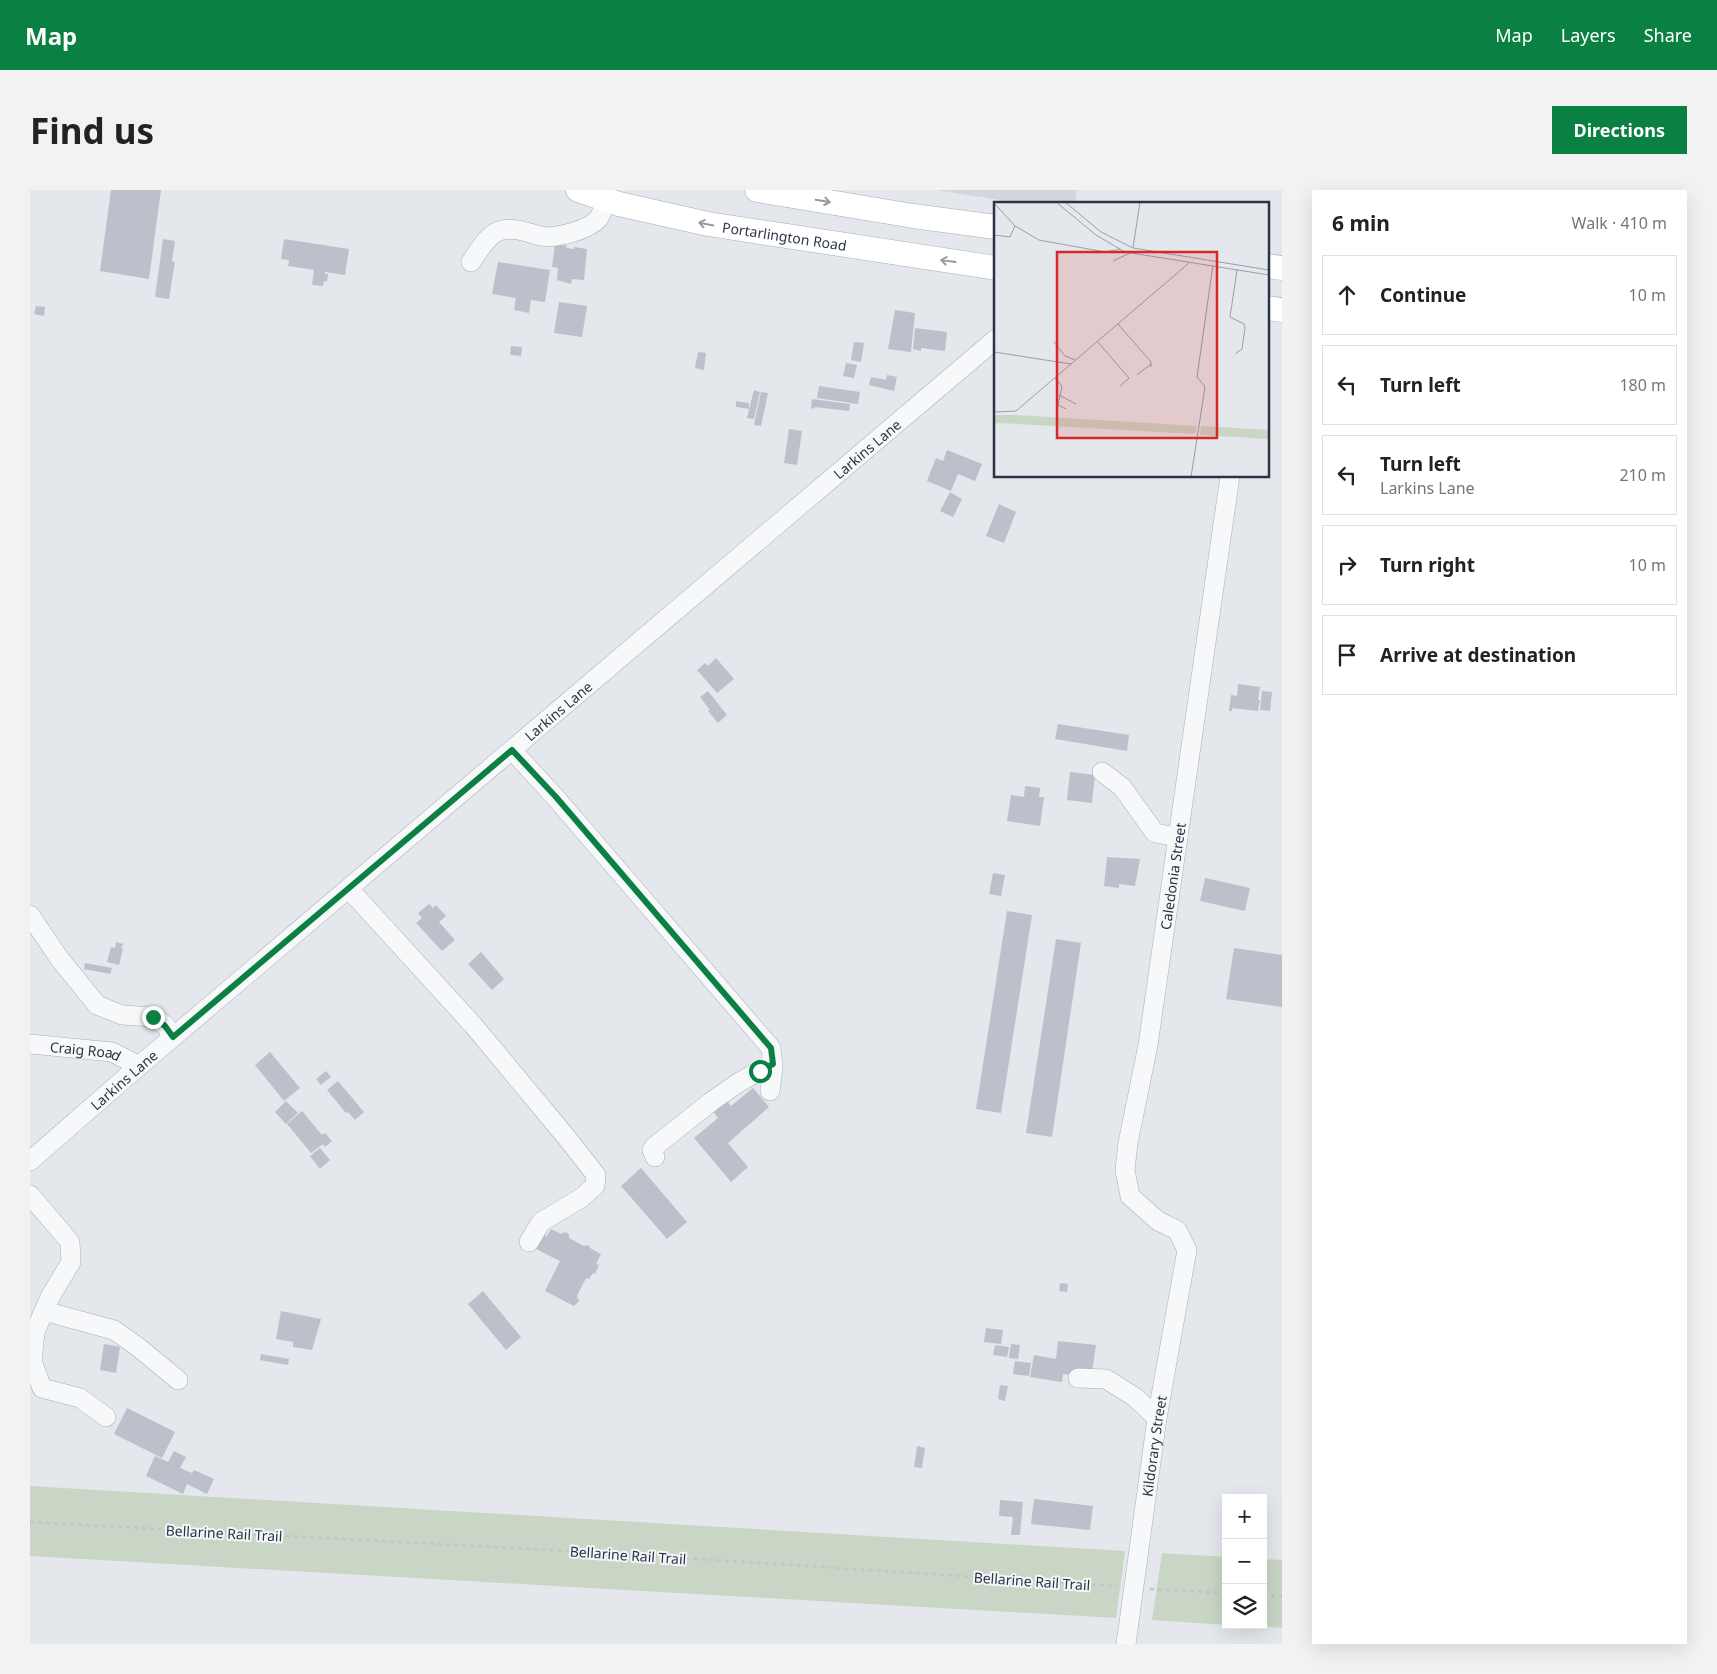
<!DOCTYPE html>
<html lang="en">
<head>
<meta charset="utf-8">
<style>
	:root { --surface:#fff; --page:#f2f2f2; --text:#222; --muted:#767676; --line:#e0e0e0; --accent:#0b8043 }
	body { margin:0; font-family:"Noto Sans",sans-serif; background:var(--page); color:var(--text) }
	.controls { position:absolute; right:15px; bottom:15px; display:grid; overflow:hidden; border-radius:0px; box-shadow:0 5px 20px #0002 }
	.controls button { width:45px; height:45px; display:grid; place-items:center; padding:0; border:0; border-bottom:1px solid var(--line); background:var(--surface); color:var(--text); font:25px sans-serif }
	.stop { position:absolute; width:15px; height:15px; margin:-11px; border:4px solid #0b8043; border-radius:50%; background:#fff }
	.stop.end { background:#0b8043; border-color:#fff; box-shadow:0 1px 5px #0008 }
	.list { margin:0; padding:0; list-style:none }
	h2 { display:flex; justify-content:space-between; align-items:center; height:65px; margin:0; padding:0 20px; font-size:21px }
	h2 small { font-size:16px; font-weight:400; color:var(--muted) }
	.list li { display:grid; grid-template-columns:32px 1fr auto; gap:15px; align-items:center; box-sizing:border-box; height:80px; margin:0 10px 10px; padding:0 10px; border:1px solid var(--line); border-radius:0px }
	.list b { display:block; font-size:19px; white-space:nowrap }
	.list p { margin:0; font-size:16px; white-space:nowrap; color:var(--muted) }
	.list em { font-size:16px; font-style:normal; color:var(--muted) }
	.icon { flex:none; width:28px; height:28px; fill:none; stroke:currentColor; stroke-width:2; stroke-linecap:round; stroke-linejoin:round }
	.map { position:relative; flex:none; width:1252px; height:1454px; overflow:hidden; border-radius:0px }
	header { display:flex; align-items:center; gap:30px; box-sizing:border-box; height:70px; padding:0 25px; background:var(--accent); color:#fff }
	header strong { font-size:24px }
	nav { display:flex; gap:28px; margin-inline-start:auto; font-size:18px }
	.intro { display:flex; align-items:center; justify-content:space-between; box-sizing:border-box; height:120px; padding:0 30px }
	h1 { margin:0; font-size:35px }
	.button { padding:12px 22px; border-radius:0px; background:var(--accent); color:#fff; font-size:18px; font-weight:700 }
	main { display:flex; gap:30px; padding:0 30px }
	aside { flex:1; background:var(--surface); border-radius:0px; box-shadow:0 5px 20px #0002 }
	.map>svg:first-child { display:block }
	.built { fill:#d2d6de }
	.green { fill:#c9d6c5 }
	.building { fill:#bbc0ca }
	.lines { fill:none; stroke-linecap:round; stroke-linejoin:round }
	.minor-casing { stroke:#a9aeb7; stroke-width:20 }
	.major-casing { stroke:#a3abb8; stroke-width:25 }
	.path { stroke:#c2c5cb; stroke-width:2.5; stroke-dasharray:4 4; stroke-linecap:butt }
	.minor { stroke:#f7f8fa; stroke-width:19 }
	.major { stroke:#fff; stroke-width:24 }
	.oneway { stroke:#959aa2 }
	.route { stroke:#0b8043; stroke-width:6 }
	.labels { text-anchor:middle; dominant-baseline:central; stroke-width:4; stroke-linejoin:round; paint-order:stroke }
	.street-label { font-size:14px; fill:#2b3445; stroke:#f4f6f9 }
	.inset-road { fill:none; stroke:#9a9fa9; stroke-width:1 }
	.view { fill:#d62828; fill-opacity:0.15; stroke:#d62828; stroke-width:2.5 }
	.inset-edge { fill:none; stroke:#2b3445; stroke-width:2.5 }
</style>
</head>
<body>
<header>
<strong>Map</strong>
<nav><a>Map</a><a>Layers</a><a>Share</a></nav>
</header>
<div class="intro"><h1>Find us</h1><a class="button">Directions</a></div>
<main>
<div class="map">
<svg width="1252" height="1454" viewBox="0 0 1252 1454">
	<rect width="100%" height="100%" fill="#e4e7ec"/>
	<path class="built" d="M 905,0 L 1047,0 L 1045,14 L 997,14 Z"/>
	<path class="green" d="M 0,1296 L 1095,1361 L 1086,1428 L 0,1366 Z
		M 1132,1363 L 1196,1367 L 1196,1435 L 1122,1430 Z
		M 1233,1369 L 1252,1370 L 1252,1438 L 1207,1435 L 1233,1435 Z"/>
	<path class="building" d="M 81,0 L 131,0 L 119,89 L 70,81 Z
		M 133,49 L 145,51 L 142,71 L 145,72 L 139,109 L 125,107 Z
		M 254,49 L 319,59 L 315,85 L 295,82 L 295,84 L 298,84 L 297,92 L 294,91 L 293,96 L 282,95 L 284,80 L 258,76 L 259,70 L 251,69 Z
		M 525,54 L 537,56 L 536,58 L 544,59 L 544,57 L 557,59 L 554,90 L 542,89 L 541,94 L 527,90 L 528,78 L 522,77 Z
		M 468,72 L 520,80 L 515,112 L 501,110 L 499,123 L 484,120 L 486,108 L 462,104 Z
		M 529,112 L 557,116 L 552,147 L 524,143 Z
		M 6,116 L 15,117 L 14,126 L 4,124 Z
		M 865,120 L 885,123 L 881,162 L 858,159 Z
		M 885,138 L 917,142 L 915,161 L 891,158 L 891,161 L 883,159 Z
		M 824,152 L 834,153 L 831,172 L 821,170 Z
		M 481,156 L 492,157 L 491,166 L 480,165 Z
		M 668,162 L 676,163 L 674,180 L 665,178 Z
		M 816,173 L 827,175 L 824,188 L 813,186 Z
		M 857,185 L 867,187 L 864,201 L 839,195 L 841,187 L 856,190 Z
		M 789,196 L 830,202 L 828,214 L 787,208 Z
		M 724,200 L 730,202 L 724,229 L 717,228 Z
		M 731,202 L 738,203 L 731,236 L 724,235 Z
		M 782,209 L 820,214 L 819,221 L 785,217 L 784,219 L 781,218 Z
		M 706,211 L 719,213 L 719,219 L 706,217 Z
		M 759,239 L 772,241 L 767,275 L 754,273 Z
		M 917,260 L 952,274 L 945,291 L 928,284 L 921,301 L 897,291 L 906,268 L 913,271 Z
		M 920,302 L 932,309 L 923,327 L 910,321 Z
		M 969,314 L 986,322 L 974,353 L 956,346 Z
		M 686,468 L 704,489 L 687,503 L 667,480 L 675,473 L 678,476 Z
		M 1208,494 L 1230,497 L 1228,510 L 1230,510 L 1228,521 L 1202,518 L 1202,521 L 1199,521 L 1201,505 L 1207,506 Z
		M 678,501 L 697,525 L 688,533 L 678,521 L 680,520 L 670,507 Z
		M 1232,501 L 1242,502 L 1240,521 L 1230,520 Z
		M 1028,534 L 1099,545 L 1097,561 L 1025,549 Z
		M 1040,582 L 1065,585 L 1062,613 L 1037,610 Z
		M 995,596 L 1010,598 L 1009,607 L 1014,607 L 1010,636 L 977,631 L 981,605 L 994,607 Z
		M 1077,667 L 1110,669 L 1105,696 L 1089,694 L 1089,698 L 1074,696 Z
		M 963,683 L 975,685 L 971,706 L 959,704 Z
		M 1175,688 L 1220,698 L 1215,721 L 1170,711 Z
		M 399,714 L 403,718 L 406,715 L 416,726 L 409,732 L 425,750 L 412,761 L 386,733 L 392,728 L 388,723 Z
		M 977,721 L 1002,725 L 971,923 L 946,919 Z
		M 1026,749 L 1051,753 L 1022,947 L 996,943 Z
		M 86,752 L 93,754 L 91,758 L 93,759 L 89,775 L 77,772 L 81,757 L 85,758 Z
		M 1204,758 L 1252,765 L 1252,817 L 1196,809 Z
		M 451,762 L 474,789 L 462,800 L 438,774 Z
		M 55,773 L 82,778 L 80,784 L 54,779 Z
		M 240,862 L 270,898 L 254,911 L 225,875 Z
		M 296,881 L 301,887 L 291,895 L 286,889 Z
		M 308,891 L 334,922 L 325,930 L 318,922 L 316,923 L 297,900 Z
		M 723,898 L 739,917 L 698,953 L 718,977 L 701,992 L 664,948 L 688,928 L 680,918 L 694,907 L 701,916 Z
		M 256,911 L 268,923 L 256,934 L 245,922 Z
		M 272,921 L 292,945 L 295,943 L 302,951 L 295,957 L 293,954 L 281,963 L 257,934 Z
		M 290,958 L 300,970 L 290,979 L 280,966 Z
		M 611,978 L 657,1032 L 637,1049 L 591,996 Z
		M 521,1039 L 531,1044 L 535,1042 L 539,1044 L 539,1048 L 554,1056 L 559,1055 L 560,1058 L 571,1064 L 566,1074 L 569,1075 L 565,1084 L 563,1083 L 559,1089 L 556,1088 L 547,1106 L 549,1111 L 544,1116 L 515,1101 L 530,1071 L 506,1059 L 513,1045 L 517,1046 Z
		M 1030,1093 L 1038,1094 L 1037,1102 L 1029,1101 Z
		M 453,1101 L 491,1147 L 476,1160 L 438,1114 Z
		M 251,1121 L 291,1129 L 282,1160 L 263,1157 L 263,1152 L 246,1149 Z
		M 956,1138 L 973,1140 L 971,1154 L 954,1152 Z
		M 1028,1151 L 1066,1155 L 1062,1182 L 1043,1185 L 1033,1184 L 1032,1192 L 1000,1187 L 1004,1165 L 1026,1169 Z
		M 74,1154 L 90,1157 L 86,1183 L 70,1180 Z
		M 981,1154 L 990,1155 L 988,1169 L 979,1168 Z
		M 965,1155 L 979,1157 L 977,1167 L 963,1165 Z
		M 231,1164 L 259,1169 L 258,1175 L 230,1170 Z
		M 985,1171 L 1001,1173 L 999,1186 L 983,1184 Z
		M 970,1195 L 978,1196 L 975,1211 L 968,1209 Z
		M 97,1218 L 145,1242 L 132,1268 L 84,1244 Z
		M 887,1256 L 895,1258 L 892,1278 L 884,1277 Z
		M 144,1261 L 156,1267 L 150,1278 L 162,1283 L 159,1288 L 164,1280 L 184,1289 L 177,1304 L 157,1294 L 153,1304 L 116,1286 L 125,1266 L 138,1272 Z
		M 1004,1309 L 1063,1316 L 1060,1340 L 1001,1334 Z
		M 970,1310 L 993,1312 L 990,1345 L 981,1345 L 983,1327 L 969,1326 Z"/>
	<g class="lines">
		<g class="minor-casing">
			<g id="minor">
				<path d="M 441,72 C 448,62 457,45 469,41 C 483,36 498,43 511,46 C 526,49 559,40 569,28 C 572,23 574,15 576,9"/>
				<path d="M 482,560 L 525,607 L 741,858 L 743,877 L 740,901"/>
				<path d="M 1072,582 L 1092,597 L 1125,643 L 1148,647"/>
				<path d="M 319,699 L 443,835 L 537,948 L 566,985 L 565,996 L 551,1008 L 511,1032 L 499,1052"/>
				<path d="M 0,725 L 29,768 L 67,815 L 92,825 L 123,827 L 135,835 L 143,847"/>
				<path id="s1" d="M 0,854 L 82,862 L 109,876"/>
				<path d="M 625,967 L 622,960 L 624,957 L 682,911 L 708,893 L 743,873"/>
				<path id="s2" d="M 0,971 L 109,876 L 966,149"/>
				<path d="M 0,1005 L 40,1052 L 41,1072 L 20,1107 L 5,1142 L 2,1171 L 12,1198 L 50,1208 L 76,1227"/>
				<path d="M 14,1121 L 84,1140 L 108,1157 L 148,1190"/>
				<path d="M 1048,1188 L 1076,1189 L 1106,1208 L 1127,1228"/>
				<path id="s3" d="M 1096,1454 L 1127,1228 L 1157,1060 L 1147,1040 L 1128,1031 L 1100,1006 L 1095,980 L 1098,953 L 1118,855 L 1200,286"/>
			</g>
		</g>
		<g class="major-casing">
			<g id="major">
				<path id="s4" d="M 548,0 L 589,14 L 678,34 L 966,78"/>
				<path d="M 727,0 L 883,26 L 966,37"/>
				<path d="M 1238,76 L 1252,78"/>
				<path d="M 1238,118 L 1252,120"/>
			</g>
		</g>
		<path class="path" d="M 0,1332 L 575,1363 L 1087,1396
			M 1120,1399 L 1196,1403
			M 1233,1405 L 1252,1406"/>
		<use href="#minor" class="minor"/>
		<use href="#major" class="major"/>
	</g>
	<defs><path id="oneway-shaft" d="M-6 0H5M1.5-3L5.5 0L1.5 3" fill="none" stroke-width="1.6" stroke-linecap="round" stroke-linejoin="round" transform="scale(1.25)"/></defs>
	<g class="oneway">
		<use href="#oneway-shaft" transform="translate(793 11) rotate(9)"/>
		<use href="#oneway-shaft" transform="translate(676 34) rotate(-169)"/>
		<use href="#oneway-shaft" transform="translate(918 71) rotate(-172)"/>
	</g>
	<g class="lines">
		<path class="route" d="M 123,827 L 135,836 L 143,847 L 482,560 L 526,607 L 741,858 L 743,874 L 730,881"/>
	</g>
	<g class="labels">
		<g class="street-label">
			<text stroke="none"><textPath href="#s4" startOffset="212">Portarlington Road</textPath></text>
			<text stroke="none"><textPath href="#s2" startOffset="1099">Larkins Lane</textPath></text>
			<text stroke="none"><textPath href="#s2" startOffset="694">Larkins Lane</textPath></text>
			<text stroke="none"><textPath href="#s3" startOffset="804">Caledonia Street</textPath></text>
			<text stroke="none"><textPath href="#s1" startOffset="56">Craig Road</textPath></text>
			<text stroke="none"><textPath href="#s2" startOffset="124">Larkins Lane</textPath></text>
			<text stroke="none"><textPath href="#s3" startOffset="200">Kildorary Street</textPath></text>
			<text transform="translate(194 1343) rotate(3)">Bellarine Rail Trail</text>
			<text transform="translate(598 1365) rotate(4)">Bellarine Rail Trail</text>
			<text transform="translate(1002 1391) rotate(4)">Bellarine Rail Trail</text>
		</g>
	</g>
	<g transform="translate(964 12)">
		<rect width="275" height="275" fill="#e4e7ec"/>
		<path d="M 0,213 L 21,213 L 203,224 L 201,232 L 4,221 L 0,224 ZM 207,224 L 275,228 L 275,237 L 206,233 Z" fill="#c9d6c5"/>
		<path class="inset-road" d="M 62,0 L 102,33 L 131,50 L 275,73M 71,0 L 107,30 L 139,46 L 275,68M 0,1 L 21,24 L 45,38 L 111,50 L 126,47M 0,33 L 16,35 L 21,24M 139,46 L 146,0M 119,59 L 136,51M 124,122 L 157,160 L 157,165M 103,139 L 135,176 L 126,184M 60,140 L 71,154 L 81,158M 0,150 L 77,162M 241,152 L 248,147 L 251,126 L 250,122 L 236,115 L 243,68M 143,173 L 157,162M 61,176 L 68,184 L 64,203 L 72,207M 65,193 L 82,202M 0,210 L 22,209 L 195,61M 197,275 L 211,185 L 203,175 L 219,63"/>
		<path class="view" d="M 63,50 L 223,50 L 223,236 L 63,236 Z"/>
		<rect width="275" height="275" class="inset-edge"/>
	</g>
</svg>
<div class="controls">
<button>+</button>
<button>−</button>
<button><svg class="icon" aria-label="layers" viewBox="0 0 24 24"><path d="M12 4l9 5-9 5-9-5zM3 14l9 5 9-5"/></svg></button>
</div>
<div class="stop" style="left:730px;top:881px"></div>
<div class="stop end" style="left:123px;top:827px"></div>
</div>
<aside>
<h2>6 min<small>Walk · 410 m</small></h2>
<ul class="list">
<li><svg class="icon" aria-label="ahead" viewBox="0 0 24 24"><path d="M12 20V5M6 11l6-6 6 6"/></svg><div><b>Continue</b></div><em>10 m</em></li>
<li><svg class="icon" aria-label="left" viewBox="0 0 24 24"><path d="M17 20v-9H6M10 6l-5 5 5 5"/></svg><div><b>Turn left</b></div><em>180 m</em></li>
<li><svg class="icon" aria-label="left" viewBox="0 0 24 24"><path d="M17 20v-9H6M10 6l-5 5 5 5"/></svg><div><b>Turn left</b><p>Larkins Lane</p></div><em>210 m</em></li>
<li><svg class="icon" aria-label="right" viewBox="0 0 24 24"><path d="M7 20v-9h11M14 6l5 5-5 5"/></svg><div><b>Turn right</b></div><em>10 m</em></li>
<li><svg class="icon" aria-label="arrive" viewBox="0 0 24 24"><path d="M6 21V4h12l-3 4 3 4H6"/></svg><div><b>Arrive at destination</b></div></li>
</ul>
</aside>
</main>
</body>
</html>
